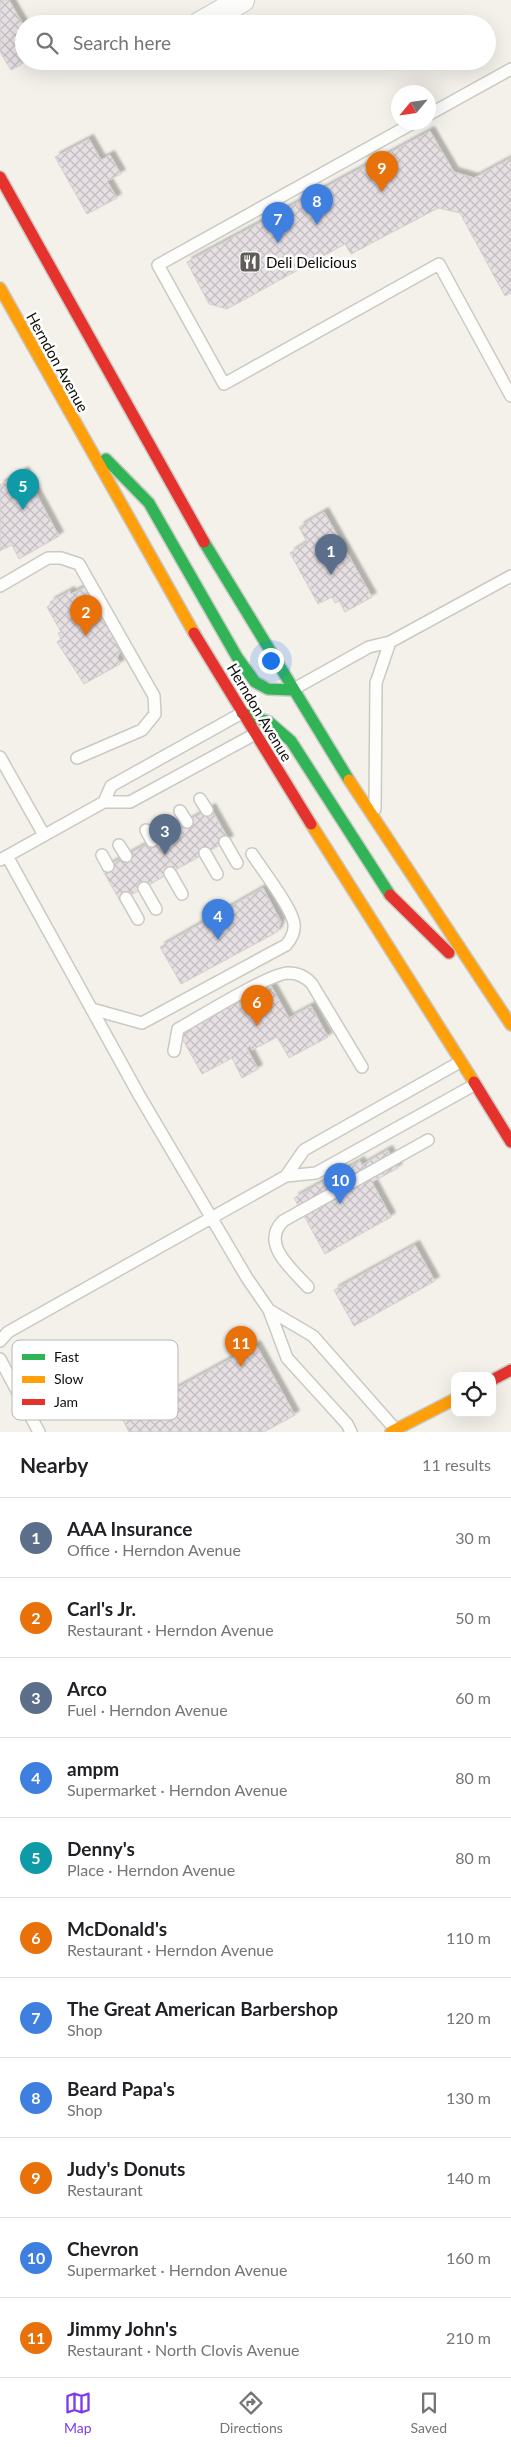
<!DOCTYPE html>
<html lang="en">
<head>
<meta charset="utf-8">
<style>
	:root { --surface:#fff; --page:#f6f6f6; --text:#202124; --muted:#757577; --line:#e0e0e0; --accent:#7c3aed }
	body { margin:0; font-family:Lato,sans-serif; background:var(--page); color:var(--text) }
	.controls { position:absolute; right:15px; bottom:15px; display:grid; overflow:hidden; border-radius:10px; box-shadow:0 5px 20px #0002 }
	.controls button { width:45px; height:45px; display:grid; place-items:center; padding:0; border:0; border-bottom:1px solid var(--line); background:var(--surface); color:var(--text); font:25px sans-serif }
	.compass { position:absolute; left:391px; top:85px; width:45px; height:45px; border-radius:50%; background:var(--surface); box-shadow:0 5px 20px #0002; rotate:241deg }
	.you { position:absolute; left:270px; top:660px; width:18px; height:18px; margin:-12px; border:4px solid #fff; border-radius:50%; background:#1a73e8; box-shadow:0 0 0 8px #1a73e833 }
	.badge { display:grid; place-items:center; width:32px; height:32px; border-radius:50%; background:var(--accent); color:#fff; font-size:16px; font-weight:700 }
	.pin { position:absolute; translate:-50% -41px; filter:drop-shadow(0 1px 2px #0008) }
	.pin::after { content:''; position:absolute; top:26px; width:18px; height:15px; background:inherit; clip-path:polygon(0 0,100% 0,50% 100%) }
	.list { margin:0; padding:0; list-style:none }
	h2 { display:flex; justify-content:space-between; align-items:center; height:65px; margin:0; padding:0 20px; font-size:21px }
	h2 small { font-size:16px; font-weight:400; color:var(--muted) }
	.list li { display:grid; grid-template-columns:32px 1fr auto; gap:15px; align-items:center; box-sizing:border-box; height:80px; padding:0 20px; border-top:1px solid var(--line) }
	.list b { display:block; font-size:19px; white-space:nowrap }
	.list p { margin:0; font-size:16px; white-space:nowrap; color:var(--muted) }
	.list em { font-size:16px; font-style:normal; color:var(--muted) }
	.icon { flex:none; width:28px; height:28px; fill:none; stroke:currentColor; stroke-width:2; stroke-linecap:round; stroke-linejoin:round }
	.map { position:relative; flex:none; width:511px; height:1432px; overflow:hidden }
	.search { position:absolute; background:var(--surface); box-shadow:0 5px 20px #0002; left:15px; right:15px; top:15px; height:55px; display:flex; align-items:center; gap:12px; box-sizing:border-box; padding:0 18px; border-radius:28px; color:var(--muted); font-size:19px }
	.sheet { height:945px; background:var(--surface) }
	nav { display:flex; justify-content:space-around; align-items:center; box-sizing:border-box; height:70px; border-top:1px solid var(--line); background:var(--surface); font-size:14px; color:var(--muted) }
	nav a { display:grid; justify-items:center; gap:2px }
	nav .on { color:var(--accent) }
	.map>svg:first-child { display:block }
	.building { fill:url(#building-cross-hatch); stroke:#d3d1cf; filter:url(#shadow) }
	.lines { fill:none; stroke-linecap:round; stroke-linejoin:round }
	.lane-casing { stroke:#cac9c4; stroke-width:14 }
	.street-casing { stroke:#cac9c4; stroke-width:26 }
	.fast-casing { stroke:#cac9c4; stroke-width:14 }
	.slow-casing { stroke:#cac9c4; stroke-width:14 }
	.jam-casing { stroke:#cac9c4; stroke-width:14 }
	.lane { stroke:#fdfdfc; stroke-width:11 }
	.street { stroke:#fdfdfc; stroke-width:24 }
	.fast { stroke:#30b455; stroke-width:11 }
	.slow { stroke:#ff9f0a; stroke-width:11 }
	.jam { stroke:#e5322d; stroke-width:11 }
	.labels { text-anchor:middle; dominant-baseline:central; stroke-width:5; stroke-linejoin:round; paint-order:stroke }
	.poi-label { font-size:15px; fill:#0e0d08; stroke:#fff; text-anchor:start }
	.street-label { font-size:15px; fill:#0e0d08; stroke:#fff }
	.key { fill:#fff; stroke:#b7b6b5; stroke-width:1 }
	.key-label { font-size:14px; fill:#0e0d08 }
</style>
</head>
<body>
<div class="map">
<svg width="511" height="1432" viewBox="0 0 511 1432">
	<defs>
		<pattern id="building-cross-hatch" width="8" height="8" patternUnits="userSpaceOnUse" patternTransform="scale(1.25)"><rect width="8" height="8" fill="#e6dfe3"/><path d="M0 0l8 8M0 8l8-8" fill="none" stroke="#c4bec1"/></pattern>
		<filter id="shadow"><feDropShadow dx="4.5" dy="-4.5" stdDeviation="1" flood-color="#0004"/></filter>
	</defs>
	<rect width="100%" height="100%" fill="#f3f1ea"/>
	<path class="building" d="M 0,0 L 9,0 L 24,26 L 24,61 L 27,61 L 11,70 L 0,52 Z
		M 430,131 L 454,172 L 474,178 L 511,158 L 511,293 L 505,296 L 460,213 L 438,208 L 351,254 L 345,244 L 227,309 L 209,304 L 187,262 Z
		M 89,139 L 101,160 L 110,155 L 121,174 L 107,181 L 117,198 L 87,214 L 55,157 Z
		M 24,471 L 59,536 L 19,559 L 12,545 L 0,551 L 0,485 Z
		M 324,512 L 372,597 L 345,612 L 339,601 L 335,603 L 332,597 L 318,604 L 290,553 L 307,542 L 299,527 Z
		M 85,587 L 87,590 L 89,588 L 111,627 L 109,629 L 121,650 L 117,658 L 120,664 L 84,684 L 57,642 L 61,639 L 58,633 L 61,632 L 47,607 L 51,604 L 50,602 L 70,591 L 71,594 Z
		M 211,808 L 229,840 L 120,901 L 102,869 Z
		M 263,888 L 281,922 L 277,932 L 181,984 L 160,947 Z
		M 270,984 L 289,1018 L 311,1006 L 328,1037 L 289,1058 L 277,1037 L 252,1050 L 250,1046 L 247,1048 L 258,1069 L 242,1078 L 232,1058 L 202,1074 L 179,1033 Z
		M 388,1150 L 398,1168 L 372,1182 L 391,1217 L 325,1254 L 294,1198 L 360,1161 L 362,1165 Z
		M 415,1245 L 435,1281 L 354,1326 L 334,1290 Z
		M 256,1345 L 295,1415 L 264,1432 L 129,1432 L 122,1418 Z"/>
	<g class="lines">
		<g class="lane-casing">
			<path id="lane" d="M 428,115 L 511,69
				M 415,122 L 158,265 L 224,384 L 439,264 L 511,396
				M 0,586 L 48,558 L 61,558 L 79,564 L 154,696 L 155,714 L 142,730 L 77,758
				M 292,690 L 369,647 L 390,642 L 511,576
				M 0,757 L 44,835
				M 200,799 L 207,810
				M 104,802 L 111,786 L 242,713
				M 375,809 L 376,683 L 390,642
				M 180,811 L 187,822
				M 146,830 L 152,841
				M 225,842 L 237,863
				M 119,845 L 126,856
				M 205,853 L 217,874
				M 102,855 L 108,866
				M 7,856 L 139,1095 L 247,1278 L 269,1310 L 287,1358 L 347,1424 L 351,1432
				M 0,860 L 104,802 L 130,802 L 255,734
				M 170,873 L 182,894
				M 144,888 L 156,909
				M 126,898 L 138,919
				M 92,1009 L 142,1023 L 286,945 C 291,939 295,933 294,924 C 293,909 261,868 252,854
				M 174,1051 L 178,1029 C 200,1017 268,974 288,973 C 298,973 306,977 312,984 L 362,1067
				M 286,1176 L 304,1150 L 460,1062
				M 308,1287 C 292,1269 260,1244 283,1221 L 428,1140
				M 269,1310 L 313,1336 L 395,1429
				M 0,1341 L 8,1332 L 286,1176 L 316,1173 L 474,1085
				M 0,1359 L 39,1432"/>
		</g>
		<g class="street-casing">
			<path id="street" d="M 200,24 L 242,0"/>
		</g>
		<g class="fast-casing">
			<path id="fast" d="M 106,459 L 149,503 L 237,657 L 255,682 L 268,689 L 292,690
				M 204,542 L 349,780
				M 242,713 L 269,722 L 291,741 L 390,895"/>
		</g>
		<g class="slow-casing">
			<path id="slow" d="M 0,288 L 194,633
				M 349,780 L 511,1025
				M 311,824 L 474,1082
				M 391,1432 L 455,1399"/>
		</g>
		<g class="jam-casing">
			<path id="jam" d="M 0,177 L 204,542
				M 194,633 L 311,824
				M 390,895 L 449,953
				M 474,1082 L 511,1142
				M 492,1380 L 511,1370"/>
		</g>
		<use href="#lane" class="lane"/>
		<use href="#street" class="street"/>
		<use href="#fast" class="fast"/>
		<use href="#slow" class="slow"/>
		<use href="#jam" class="jam"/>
	</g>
	<defs>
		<g id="restaurant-square" transform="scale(1.125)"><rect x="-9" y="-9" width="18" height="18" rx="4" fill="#5e5d57" stroke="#fff"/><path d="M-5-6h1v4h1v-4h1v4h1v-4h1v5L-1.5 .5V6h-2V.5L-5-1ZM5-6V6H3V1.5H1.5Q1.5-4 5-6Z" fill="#fff"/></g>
	</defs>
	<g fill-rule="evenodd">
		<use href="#restaurant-square" x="250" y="262"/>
	</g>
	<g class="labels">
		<g class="poi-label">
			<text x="266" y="262">Deli Delicious</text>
		</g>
		<g class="street-label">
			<text transform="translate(58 362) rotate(61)">Herndon Avenue</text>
			<text transform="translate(260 712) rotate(59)">Herndon Avenue</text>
		</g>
	</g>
	<rect x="12" y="1340" width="166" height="80" rx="8" class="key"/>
	<rect x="22" y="1354" width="23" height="6" fill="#30b455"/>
	<rect x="22" y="1376" width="23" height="7" fill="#ff9f0a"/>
	<rect x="22" y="1399" width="23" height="6" fill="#e5322d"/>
	<g class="key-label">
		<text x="54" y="1362">Fast</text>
		<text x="54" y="1384">Slow</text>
		<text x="54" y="1407">Jam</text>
	</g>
</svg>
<div class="controls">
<button><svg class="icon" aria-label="locate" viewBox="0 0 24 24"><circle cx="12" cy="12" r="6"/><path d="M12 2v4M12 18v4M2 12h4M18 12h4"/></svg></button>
</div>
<svg class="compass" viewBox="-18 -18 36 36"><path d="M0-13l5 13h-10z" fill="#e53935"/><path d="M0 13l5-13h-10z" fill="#757577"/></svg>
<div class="you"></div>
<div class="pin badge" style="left:331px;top:575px;background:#5c6f8a">1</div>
<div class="pin badge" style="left:86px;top:636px;background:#e8710a">2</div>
<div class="pin badge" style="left:165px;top:855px;background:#5c6f8a">3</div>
<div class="pin badge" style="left:218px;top:940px;background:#3f7fe0">4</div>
<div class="pin badge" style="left:23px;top:510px;background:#0f9aa8">5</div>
<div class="pin badge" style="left:257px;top:1026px;background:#e8710a">6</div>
<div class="pin badge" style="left:278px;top:243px;background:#3f7fe0">7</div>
<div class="pin badge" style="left:317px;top:225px;background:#3f7fe0">8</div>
<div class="pin badge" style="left:382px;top:192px;background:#e8710a">9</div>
<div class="pin badge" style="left:340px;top:1204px;background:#3f7fe0">10</div>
<div class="pin badge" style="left:241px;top:1367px;background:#e8710a">11</div>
<div class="search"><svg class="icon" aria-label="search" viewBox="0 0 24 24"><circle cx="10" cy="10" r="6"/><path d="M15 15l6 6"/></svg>Search here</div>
</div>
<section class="sheet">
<h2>Nearby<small>11 results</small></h2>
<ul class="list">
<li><span class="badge" style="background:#5c6f8a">1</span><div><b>AAA Insurance</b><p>Office · Herndon Avenue</p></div><em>30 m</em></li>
<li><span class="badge" style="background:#e8710a">2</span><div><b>Carl's Jr.</b><p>Restaurant · Herndon Avenue</p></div><em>50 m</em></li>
<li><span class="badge" style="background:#5c6f8a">3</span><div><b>Arco</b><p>Fuel · Herndon Avenue</p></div><em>60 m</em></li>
<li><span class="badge" style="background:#3f7fe0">4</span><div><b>ampm</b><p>Supermarket · Herndon Avenue</p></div><em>80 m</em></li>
<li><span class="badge" style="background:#0f9aa8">5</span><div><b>Denny's</b><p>Place · Herndon Avenue</p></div><em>80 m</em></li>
<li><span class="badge" style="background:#e8710a">6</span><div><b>McDonald's</b><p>Restaurant · Herndon Avenue</p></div><em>110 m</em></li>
<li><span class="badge" style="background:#3f7fe0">7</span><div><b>The Great American Barbershop</b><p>Shop</p></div><em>120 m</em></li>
<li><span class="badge" style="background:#3f7fe0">8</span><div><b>Beard Papa's</b><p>Shop</p></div><em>130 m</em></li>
<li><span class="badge" style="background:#e8710a">9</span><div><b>Judy's Donuts</b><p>Restaurant</p></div><em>140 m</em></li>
<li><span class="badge" style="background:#3f7fe0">10</span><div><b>Chevron</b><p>Supermarket · Herndon Avenue</p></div><em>160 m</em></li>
<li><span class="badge" style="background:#e8710a">11</span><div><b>Jimmy John's</b><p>Restaurant · North Clovis Avenue</p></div><em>210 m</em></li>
</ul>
</section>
<nav>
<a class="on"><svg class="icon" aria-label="map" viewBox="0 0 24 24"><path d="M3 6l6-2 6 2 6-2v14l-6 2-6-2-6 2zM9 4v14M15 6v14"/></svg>Map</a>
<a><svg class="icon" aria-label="directions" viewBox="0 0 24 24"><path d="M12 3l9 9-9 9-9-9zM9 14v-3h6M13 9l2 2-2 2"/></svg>Directions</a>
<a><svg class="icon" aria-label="saved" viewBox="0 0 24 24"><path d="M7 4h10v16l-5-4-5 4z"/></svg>Saved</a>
</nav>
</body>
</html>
